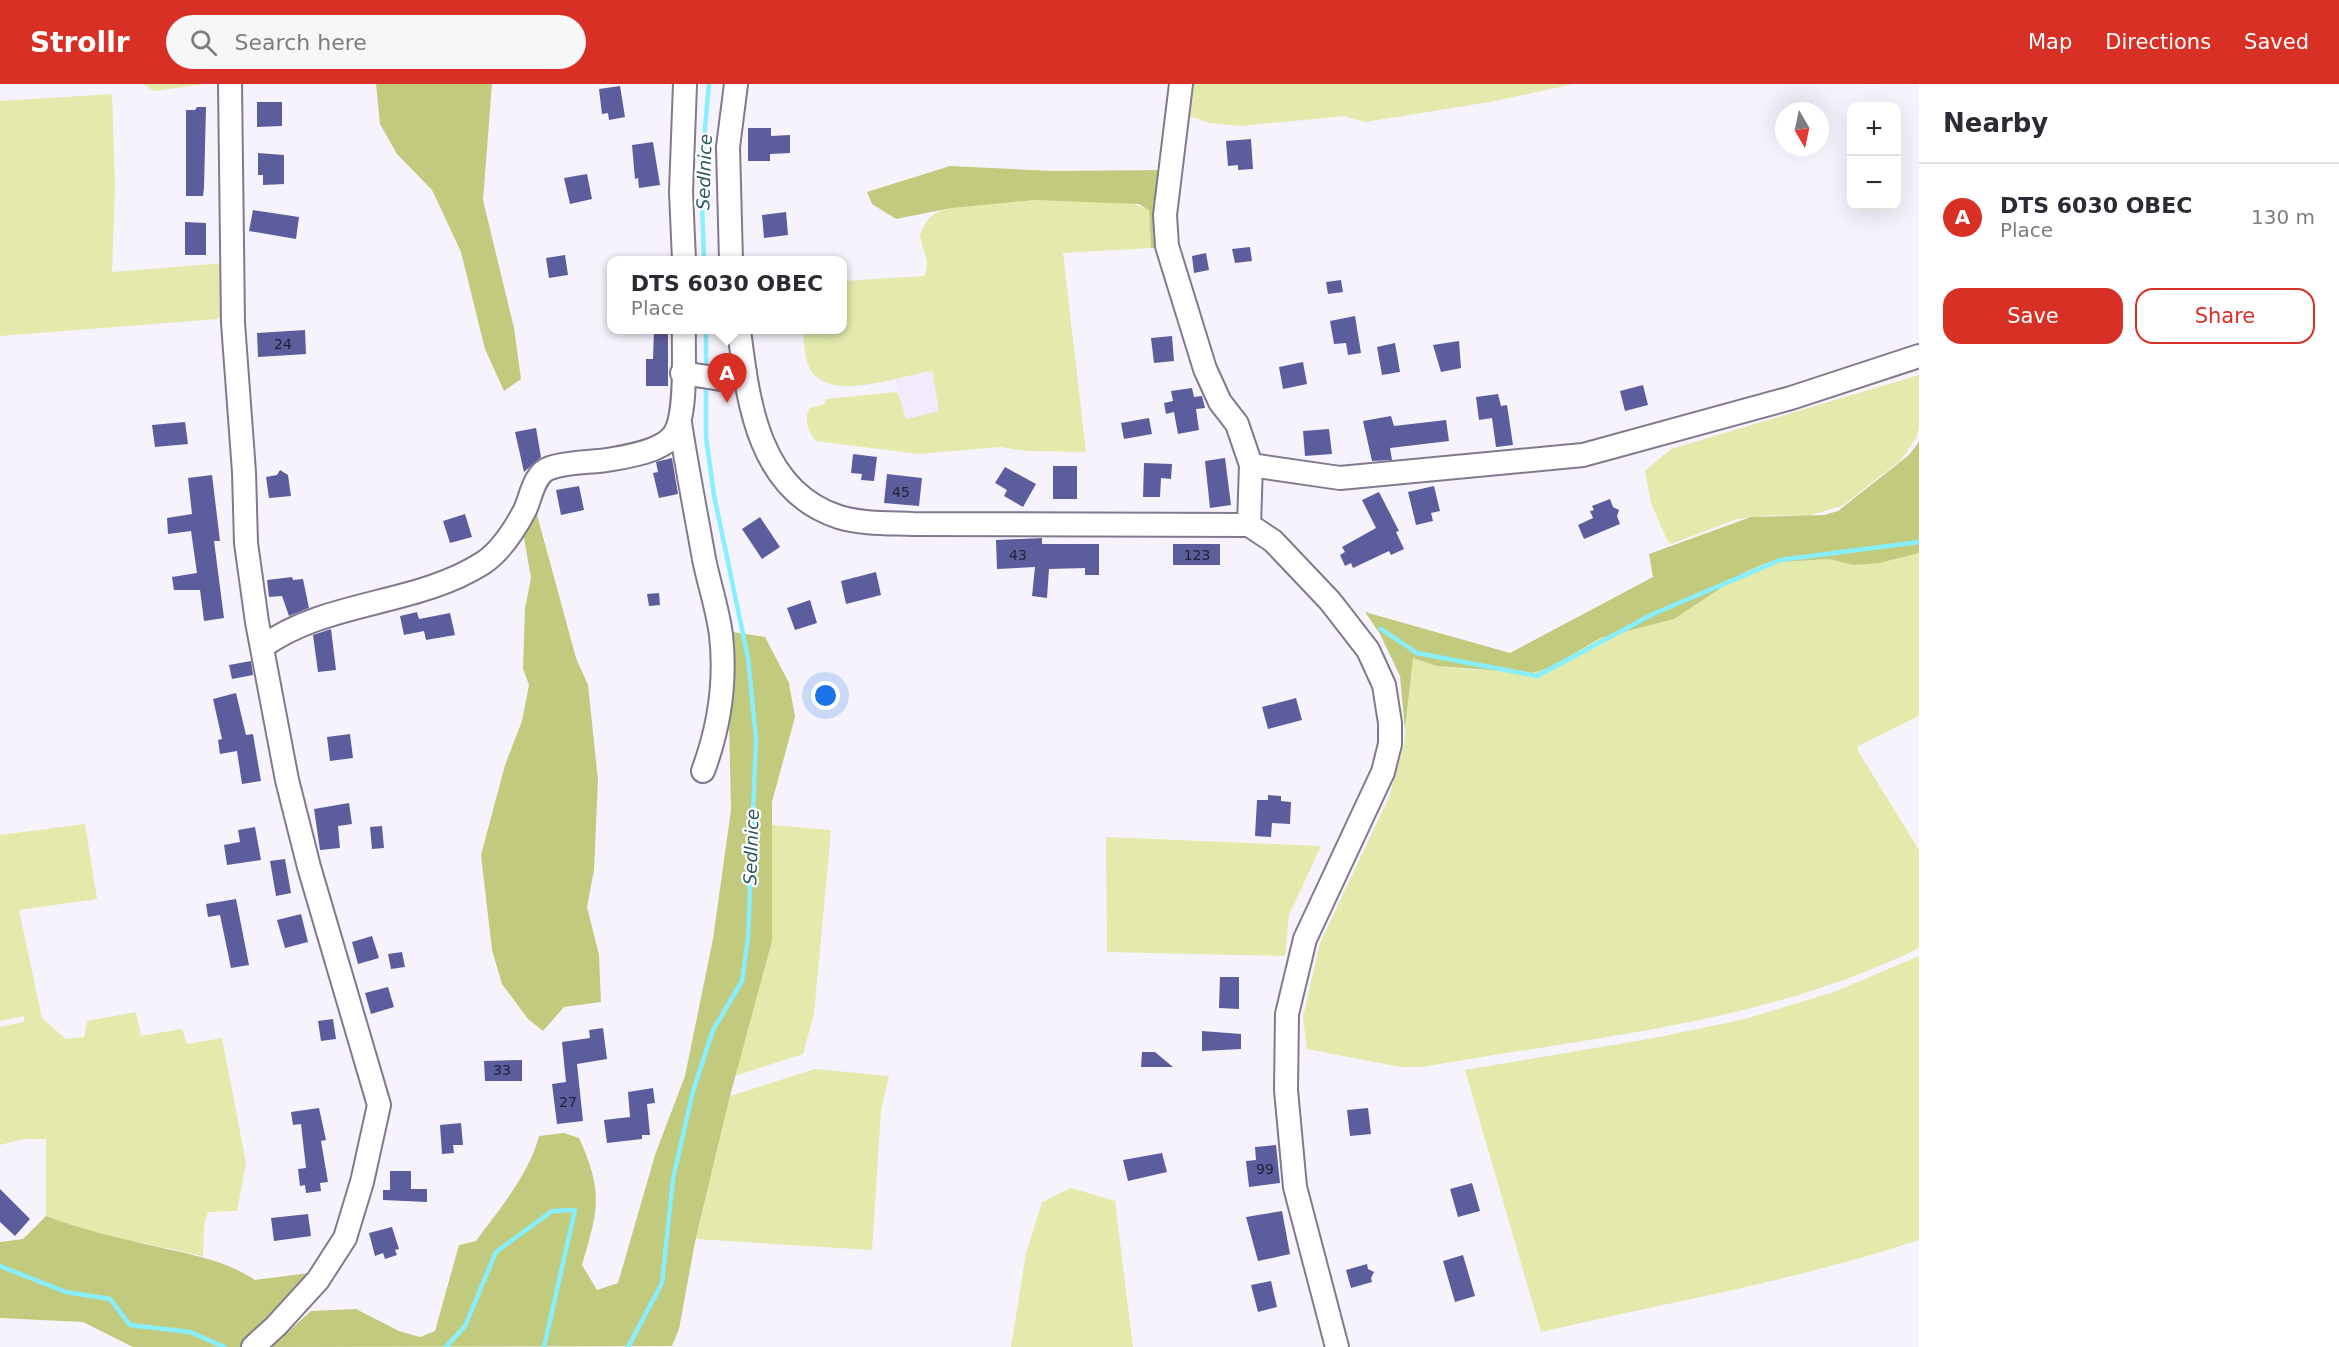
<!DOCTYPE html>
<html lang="en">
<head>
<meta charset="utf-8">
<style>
	:root { --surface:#fff; --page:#f7f7f7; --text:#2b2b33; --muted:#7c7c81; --line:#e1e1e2; --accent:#d93025 }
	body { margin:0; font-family:"DejaVu Sans",sans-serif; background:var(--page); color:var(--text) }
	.controls { position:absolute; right:18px; top:18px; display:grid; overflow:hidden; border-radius:12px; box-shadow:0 6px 24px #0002 }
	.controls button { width:54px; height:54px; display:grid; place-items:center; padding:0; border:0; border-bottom:2px solid var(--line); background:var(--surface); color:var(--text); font:30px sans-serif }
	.compass { position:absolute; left:1775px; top:18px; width:54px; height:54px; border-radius:50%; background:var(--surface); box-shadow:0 6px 24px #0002; rotate:171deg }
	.you { position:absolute; left:826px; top:612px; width:21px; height:21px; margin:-15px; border:4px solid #fff; border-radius:50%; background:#1a73e8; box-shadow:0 0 0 9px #1a73e833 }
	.badge { display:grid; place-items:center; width:39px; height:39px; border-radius:50%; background:var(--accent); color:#fff; font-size:20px; font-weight:700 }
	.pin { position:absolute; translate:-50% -50px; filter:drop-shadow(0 2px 3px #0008) }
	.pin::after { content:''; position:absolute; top:32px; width:21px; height:18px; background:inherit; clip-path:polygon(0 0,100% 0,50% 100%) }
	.popup { position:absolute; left:607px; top:172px; width:240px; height:78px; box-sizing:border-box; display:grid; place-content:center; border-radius:12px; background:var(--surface); filter:drop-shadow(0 2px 4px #0005); font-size:20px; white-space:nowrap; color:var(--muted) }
	.popup b { font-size:22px; color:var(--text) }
	.popup::after { content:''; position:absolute; left:50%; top:100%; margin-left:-12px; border:12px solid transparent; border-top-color:var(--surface) }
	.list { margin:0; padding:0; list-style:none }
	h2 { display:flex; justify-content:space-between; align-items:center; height:78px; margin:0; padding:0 24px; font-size:26px }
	h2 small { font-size:20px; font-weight:400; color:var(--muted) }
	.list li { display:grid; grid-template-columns:39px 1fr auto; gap:18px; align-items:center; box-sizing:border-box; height:108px; padding:0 24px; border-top:2px solid var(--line) }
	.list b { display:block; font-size:22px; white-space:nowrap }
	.list p { margin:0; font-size:20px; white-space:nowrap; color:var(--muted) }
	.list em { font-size:20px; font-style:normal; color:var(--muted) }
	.actions { display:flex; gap:12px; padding:18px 24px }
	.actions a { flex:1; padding:14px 0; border:2px solid var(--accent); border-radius:18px; text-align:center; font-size:21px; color:var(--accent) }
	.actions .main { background:var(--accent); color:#fff }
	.icon { flex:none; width:33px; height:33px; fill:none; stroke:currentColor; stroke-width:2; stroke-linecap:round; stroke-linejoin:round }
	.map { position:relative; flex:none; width:1919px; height:1263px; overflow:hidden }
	header { display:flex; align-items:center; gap:36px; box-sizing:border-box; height:84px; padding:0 30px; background:var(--accent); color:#fff }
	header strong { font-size:28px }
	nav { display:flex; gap:33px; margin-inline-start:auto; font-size:21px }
	.search { width:420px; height:54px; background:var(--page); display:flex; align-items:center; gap:15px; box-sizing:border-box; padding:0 21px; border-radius:33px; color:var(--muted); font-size:22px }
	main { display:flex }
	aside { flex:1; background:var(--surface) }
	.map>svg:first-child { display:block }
	.built { fill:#f3eafd }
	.green { fill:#e3eaac }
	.forest { fill:#c2ca7e }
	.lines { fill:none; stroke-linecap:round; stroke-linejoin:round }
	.stream { stroke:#87efff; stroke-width:4.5 }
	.building { fill:#5c5d9c }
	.minor-casing { stroke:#83798f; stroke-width:26 }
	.minor { stroke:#fff; stroke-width:22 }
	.labels { text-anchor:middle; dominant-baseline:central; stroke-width:4.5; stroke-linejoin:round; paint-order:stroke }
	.number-label { font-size:14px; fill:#242238 }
	.water-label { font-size:18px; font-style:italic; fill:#2c5a61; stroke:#fff }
</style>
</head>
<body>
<header>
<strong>Strollr</strong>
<div class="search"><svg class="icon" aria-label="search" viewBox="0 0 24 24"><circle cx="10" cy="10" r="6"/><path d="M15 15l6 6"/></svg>Search here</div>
<nav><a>Map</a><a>Directions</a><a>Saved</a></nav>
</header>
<main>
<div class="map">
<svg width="1919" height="1263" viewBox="0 0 1919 1263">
	<rect width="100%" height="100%" fill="#f7f3fc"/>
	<path class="built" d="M 932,287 L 939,328 L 906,335 L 895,295 Z"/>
	<path class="green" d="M 142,0 L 206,0 L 154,7 Z
		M 1192,0 L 1574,0 L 1490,18 L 1365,38 L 1344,32 L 1241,42 L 1209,39 L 1189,32 Z
		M 112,10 L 115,102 L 112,188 L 224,179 L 223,226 L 218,235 L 0,252 L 0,17 Z
		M 1035,116 L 1127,118 L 1149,125 L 1151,164 L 1063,169 L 1086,368 L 1027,367 L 1000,363 L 919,370 L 816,357 C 808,347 803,335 810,324 L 823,321 L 826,315 L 896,308 L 899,311 L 906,335 L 939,327 L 932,287 C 901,291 827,321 809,283 C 804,273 804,256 803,246 L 843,246 L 843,197 L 924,192 C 932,178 921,165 920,151 C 924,143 927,133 936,129 C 957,118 1010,119 1035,116 Z
		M 1919,291 L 1919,344 L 1916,354 L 1901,376 L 1842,422 L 1807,432 L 1774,431 L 1737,435 L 1671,460 L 1668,458 L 1651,419 L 1645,387 L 1671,365 Z
		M 1919,469 L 1919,632 L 1858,662 L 1858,667 L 1919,766 L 1919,864 C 1765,940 1590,953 1423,983 L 1400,983 L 1307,965 L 1303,933 L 1320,859 L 1389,713 L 1404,661 L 1413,573 L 1437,582 L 1479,586 L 1550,584 L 1600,554 L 1674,535 L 1745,488 L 1766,479 L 1829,475 L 1853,481 Z
		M 85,740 L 97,815 L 19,826 L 42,934 L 66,955 L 84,953 L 87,937 L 136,928 L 141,952 L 182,945 L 187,960 L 222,954 L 246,1079 L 237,1127 L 208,1128 L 204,1141 L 203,1172 L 82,1146 L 46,1132 L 46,1055 L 23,1055 L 0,1061 L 0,943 L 24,938 L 24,932 L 0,937 L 0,751 Z
		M 772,741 L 831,746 L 814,930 L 803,970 L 735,992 L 772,857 Z
		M 1106,753 L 1321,762 L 1289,831 L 1285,872 L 1107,868 Z
		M 1919,872 L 1919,1156 C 1796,1197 1667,1218 1541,1248 L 1465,986 L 1654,954 L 1745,935 L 1834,908 Z
		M 815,985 L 889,992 L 881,1027 L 872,1166 L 696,1155 L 730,1012 Z
		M 1071,1104 L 1115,1117 L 1133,1263 L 1011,1263 L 1026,1169 L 1042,1118 Z"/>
	<path class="forest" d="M 376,0 L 492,0 L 483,116 L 514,244 L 521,295 L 504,307 L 485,265 L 461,168 L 432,106 L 397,70 L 380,40 Z
		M 950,82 L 1053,87 L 1163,86 L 1163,164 L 1151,164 L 1149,126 L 1139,120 L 1035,116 L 951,124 L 896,135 L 872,120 L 867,108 Z
		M 1919,358 L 1919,469 L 1879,479 L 1853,481 L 1829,475 L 1766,479 L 1745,488 L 1674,535 L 1600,554 L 1550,584 L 1531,589 L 1437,582 L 1413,574 L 1405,646 L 1400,592 L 1380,550 L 1365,528 L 1510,569 L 1653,493 L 1649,470 L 1751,433 L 1824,431 L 1838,427 L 1909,371 Z
		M 536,427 L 576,574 L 588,601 L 598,696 L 594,786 L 587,823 L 599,871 L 601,918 L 564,923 L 543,947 L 528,935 L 502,900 L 492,866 L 481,771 L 505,681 L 522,637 L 529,601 L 523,585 L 525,524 L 531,494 L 523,448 Z
		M 727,547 L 765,553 L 789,599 L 795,633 L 772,718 L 772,857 L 730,1012 L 695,1158 L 679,1245 L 672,1262 L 271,1263 L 311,1227 L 356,1225 L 399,1247 L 420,1253 L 435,1247 L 459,1161 L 476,1157 C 499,1125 529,1091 539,1052 L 564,1049 L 579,1054 C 604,1109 598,1126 582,1181 L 597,1206 L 618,1199 L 655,1071 L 685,992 L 713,855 L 731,726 Z
		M 46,1132 C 82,1146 120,1154 158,1163 C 192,1171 225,1176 255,1196 L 316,1188 L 242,1263 L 133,1263 L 83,1238 L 0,1234 L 0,1158 L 23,1155 Z"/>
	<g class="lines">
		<path class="stream" d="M 704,176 L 701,87 L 709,0
			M 706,246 L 706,285
			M 1381,545 L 1417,569 L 1537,592 L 1653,530 L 1780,476 L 1919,458
			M 0,1182 L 66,1208 L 110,1215 L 130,1241 L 190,1248 L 225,1263
			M 446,1263 L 465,1242 L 496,1168 L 552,1127 L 575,1126 L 544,1263
			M 628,1263 L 662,1199 L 673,1095 L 693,1007 L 713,946 L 742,897 L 748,854 L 756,655 L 748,574 L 714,411 L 706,353 L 706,299"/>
	</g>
	<path class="building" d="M 620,2 L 625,33 L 609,36 L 608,29 L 602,30 L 599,5 Z
		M 257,18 L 282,18 L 282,42 L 257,43 Z
		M 197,23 L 206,23 L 204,104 L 203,112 L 186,112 L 186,26 L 195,26 Z
		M 748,44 L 771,44 L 771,52 L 790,51 L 790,69 L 770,70 L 770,77 L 748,77 Z
		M 1251,55 L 1253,85 L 1238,86 L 1238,81 L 1228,82 L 1226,57 Z
		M 653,58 L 660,101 L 639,104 L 638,94 L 635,95 L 632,61 Z
		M 258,69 L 284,71 L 284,100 L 263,101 L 263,91 L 258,91 Z
		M 587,90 L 592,115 L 570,120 L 564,94 Z
		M 253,126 L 299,133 L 296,155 L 249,147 Z
		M 786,128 L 788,151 L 764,154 L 762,131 Z
		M 185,138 L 206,139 L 206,171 L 185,171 Z
		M 1250,163 L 1252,177 L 1235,179 L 1232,165 Z
		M 1206,169 L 1209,186 L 1194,189 L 1192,172 Z
		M 565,171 L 568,191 L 549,194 L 546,174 Z
		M 1341,196 L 1343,208 L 1328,210 L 1326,198 Z
		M 1355,232 L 1361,269 L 1348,271 L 1346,259 L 1334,260 L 1330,237 Z
		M 305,246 L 306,270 L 258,273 L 257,249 Z
		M 654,246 L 668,246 L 668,302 L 646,302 L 646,275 L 653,275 Z
		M 1172,252 L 1174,277 L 1154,279 L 1151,254 Z
		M 1459,257 L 1461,284 L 1441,288 L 1433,261 Z
		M 1395,259 L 1400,288 L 1382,291 L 1377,263 Z
		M 1303,278 L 1307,300 L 1283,305 L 1279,283 Z
		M 1643,301 L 1648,321 L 1625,327 L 1620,307 Z
		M 1192,304 L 1194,313 L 1202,312 L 1205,324 L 1196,325 L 1199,346 L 1178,350 L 1174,328 L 1166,330 L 1164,319 L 1173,317 L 1171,307 Z
		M 1498,310 L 1501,322 L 1507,321 L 1513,361 L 1496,363 L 1492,334 L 1479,336 L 1476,313 Z
		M 1391,332 L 1394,342 L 1446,336 L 1449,357 L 1390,364 L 1392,376 L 1372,377 L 1363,337 Z
		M 1149,334 L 1152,350 L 1124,355 L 1121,339 Z
		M 185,338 L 188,360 L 155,363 L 152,341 Z
		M 536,344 L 541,373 L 524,388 L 515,348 Z
		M 1329,345 L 1332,370 L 1305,372 L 1303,347 Z
		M 853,370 L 877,373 L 874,397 L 861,396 L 862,390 L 851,389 Z
		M 672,374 L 678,410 L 659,414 L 653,389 L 658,388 L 656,378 Z
		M 1225,374 L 1231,421 L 1210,424 L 1205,377 Z
		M 1144,379 L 1172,380 L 1171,395 L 1161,394 L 1160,413 L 1143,413 Z
		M 1053,382 L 1077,382 L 1077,415 L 1053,415 Z
		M 1005,383 L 1036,400 L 1023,423 L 1004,412 L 1007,406 L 995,399 Z
		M 280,386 L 288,391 L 291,412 L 269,414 L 266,393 L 277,391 Z
		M 887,390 L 922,394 L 919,422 L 884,419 Z
		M 212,391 L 220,457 L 214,457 L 224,534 L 204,537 L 200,506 L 174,506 L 172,493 L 197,489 L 191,447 L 168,450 L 167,434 L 192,430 L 188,394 Z
		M 579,402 L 584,426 L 561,431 L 556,406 Z
		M 1434,402 L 1440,427 L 1431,429 L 1433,437 L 1416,441 L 1408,408 Z
		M 1379,408 L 1399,447 L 1396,448 L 1404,465 L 1391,471 L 1389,467 L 1353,484 L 1351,479 L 1345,482 L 1340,471 L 1345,468 L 1342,463 L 1376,444 L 1362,416 Z
		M 1610,415 L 1613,423 L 1619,426 L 1617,432 L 1620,440 L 1584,455 L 1578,441 L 1593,434 L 1590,427 L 1594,426 L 1592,422 Z
		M 465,430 L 472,453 L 450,459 L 443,437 Z
		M 760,433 L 780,463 L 762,475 L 742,445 Z
		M 1042,454 L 1042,460 L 1099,460 L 1099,491 L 1085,491 L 1085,484 L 1049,485 L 1047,514 L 1032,512 L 1035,483 L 997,485 L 996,456 Z
		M 1173,460 L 1220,460 L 1220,481 L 1173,481 Z
		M 876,488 L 881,511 L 846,520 L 841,497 Z
		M 292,493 L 293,496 L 303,495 L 309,524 L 289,532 L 282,512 L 269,513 L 267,496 Z
		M 659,509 L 660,521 L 649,522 L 647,510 Z
		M 810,516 L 817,539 L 795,546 L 787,524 Z
		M 417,528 L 419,535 L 450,529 L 455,551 L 426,556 L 424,547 L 404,551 L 400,532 Z
		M 331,545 L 336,586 L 318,588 L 313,551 Z
		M 251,577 L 253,591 L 232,595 L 229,581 Z
		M 236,609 L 246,651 L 253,650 L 261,697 L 242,700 L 237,667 L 220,670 L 218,656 L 222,655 L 213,615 Z
		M 1296,614 L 1302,636 L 1268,645 L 1262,623 Z
		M 350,650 L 353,674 L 330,677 L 327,653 Z
		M 1268,711 L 1281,712 L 1281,717 L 1291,718 L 1290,740 L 1272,739 L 1271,753 L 1255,752 L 1257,716 L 1268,716 Z
		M 349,719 L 352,740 L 338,742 L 340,764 L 320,766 L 314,725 Z
		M 382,742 L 384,764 L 372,765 L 370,743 Z
		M 255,743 L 261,776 L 227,781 L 224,761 L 240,758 L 238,746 Z
		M 285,775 L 291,809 L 276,812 L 270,777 Z
		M 236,815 L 249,881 L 231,884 L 220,831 L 208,833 L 206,820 Z
		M 301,830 L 308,858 L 285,864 L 277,836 Z
		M 372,852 L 379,874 L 358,880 L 352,858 Z
		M 402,868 L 405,883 L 391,885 L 388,870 Z
		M 1220,893 L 1239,893 L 1239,925 L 1219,924 Z
		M 388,903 L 394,923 L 371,930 L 365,909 Z
		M 333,935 L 336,955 L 321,957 L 318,937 Z
		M 603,944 L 607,975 L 577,980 L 583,1037 L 557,1040 L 552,1000 L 566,998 L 562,958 L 590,954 L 589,946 Z
		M 1202,947 L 1241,950 L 1241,965 L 1202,967 Z
		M 1142,968 L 1155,968 L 1173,983 L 1141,983 Z
		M 522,976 L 522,997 L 485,997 L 484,977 Z
		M 653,1004 L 655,1019 L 647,1020 L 650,1051 L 642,1051 L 642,1055 L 607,1059 L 604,1036 L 630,1033 L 628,1008 Z
		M 319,1024 L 326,1056 L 321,1057 L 328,1098 L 320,1099 L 321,1107 L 306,1109 L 305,1101 L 300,1102 L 298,1085 L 306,1084 L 301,1040 L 293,1041 L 291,1028 Z
		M 1368,1024 L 1371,1050 L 1350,1052 L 1347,1026 Z
		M 461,1039 L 463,1061 L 453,1061 L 454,1069 L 442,1070 L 440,1041 Z
		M 1276,1061 L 1280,1099 L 1249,1103 L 1246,1077 L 1256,1076 L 1255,1063 Z
		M 1162,1069 L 1167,1088 L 1128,1097 L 1123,1076 Z
		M 390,1087 L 411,1087 L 411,1105 L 427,1105 L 427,1118 L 383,1116 L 383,1106 L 390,1106 Z
		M 1472,1099 L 1480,1127 L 1458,1133 L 1450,1105 Z
		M 0,1105 L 30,1135 L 15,1152 L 0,1138 Z
		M 1282,1127 L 1290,1170 L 1258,1177 L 1246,1133 Z
		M 308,1130 L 311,1152 L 274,1157 L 271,1134 Z
		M 392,1143 L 399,1165 L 395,1166 L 397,1171 L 385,1175 L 383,1169 L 375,1172 L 369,1149 Z
		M 1463,1171 L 1475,1212 L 1455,1218 L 1443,1177 Z
		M 1367,1180 L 1368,1185 L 1374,1188 L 1371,1194 L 1372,1198 L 1351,1204 L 1346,1186 Z
		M 1271,1197 L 1277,1223 L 1258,1228 L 1251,1201 Z"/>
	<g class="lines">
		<g class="minor-casing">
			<path id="minor" d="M 230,0 L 233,239 L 244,388 L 246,459 L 257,538 L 287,696 L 309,783 L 379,1021 L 362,1098 L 345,1154 L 318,1196 L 276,1242 L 253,1263
				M 1181,0 L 1165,131 L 1167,162 L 1205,285 L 1220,318 L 1237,340 L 1251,381 L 1249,441
				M 684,176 L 681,108 L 685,0
				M 731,176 L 728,63 L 736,0
				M 739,246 C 748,317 758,407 839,433 C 862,440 889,439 913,440 L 1249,441 L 1273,457 L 1330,517 L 1368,566 L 1384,601 L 1390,639 L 1390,660 L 1383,688 L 1305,855 L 1287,930 L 1286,1006 L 1295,1103 L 1337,1263
				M 682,289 L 721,295 L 745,288
				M 680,339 C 687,384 696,430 704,475 C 709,500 718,526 721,551 C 726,596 719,644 703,687
				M 1251,381 L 1340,394 L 1583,371 L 1791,314 L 1919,272
				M 262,563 C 326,516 416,522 483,479 C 501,467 515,445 525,426 C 531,413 534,389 550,384 C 569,377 593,379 613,375 C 630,372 660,367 672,353 C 688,336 683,270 684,246"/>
		</g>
		<use href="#minor" class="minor"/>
	</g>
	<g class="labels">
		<g class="number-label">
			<text x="283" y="260">24</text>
			<text x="901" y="408">45</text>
			<text x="1018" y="471">43</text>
			<text x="1197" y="471">123</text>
			<text x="502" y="986">33</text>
			<text x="568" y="1018">27</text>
			<text x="1265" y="1085">99</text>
		</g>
		<g class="water-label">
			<text transform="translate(704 88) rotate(-88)">Sedlnice</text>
			<text transform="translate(751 763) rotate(-88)">Sedlnice</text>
		</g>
	</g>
</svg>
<div class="controls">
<button>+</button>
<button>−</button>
</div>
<svg class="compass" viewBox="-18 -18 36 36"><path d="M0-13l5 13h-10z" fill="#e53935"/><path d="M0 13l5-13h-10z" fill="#7c7c81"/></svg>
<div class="you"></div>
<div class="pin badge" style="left:727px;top:319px">A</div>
<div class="popup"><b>DTS 6030 OBEC</b>Place</div>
</div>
<aside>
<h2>Nearby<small></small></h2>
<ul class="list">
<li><span class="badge">A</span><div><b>DTS 6030 OBEC</b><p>Place</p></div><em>130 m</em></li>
</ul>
<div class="actions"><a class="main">Save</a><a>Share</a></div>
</aside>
</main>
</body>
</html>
